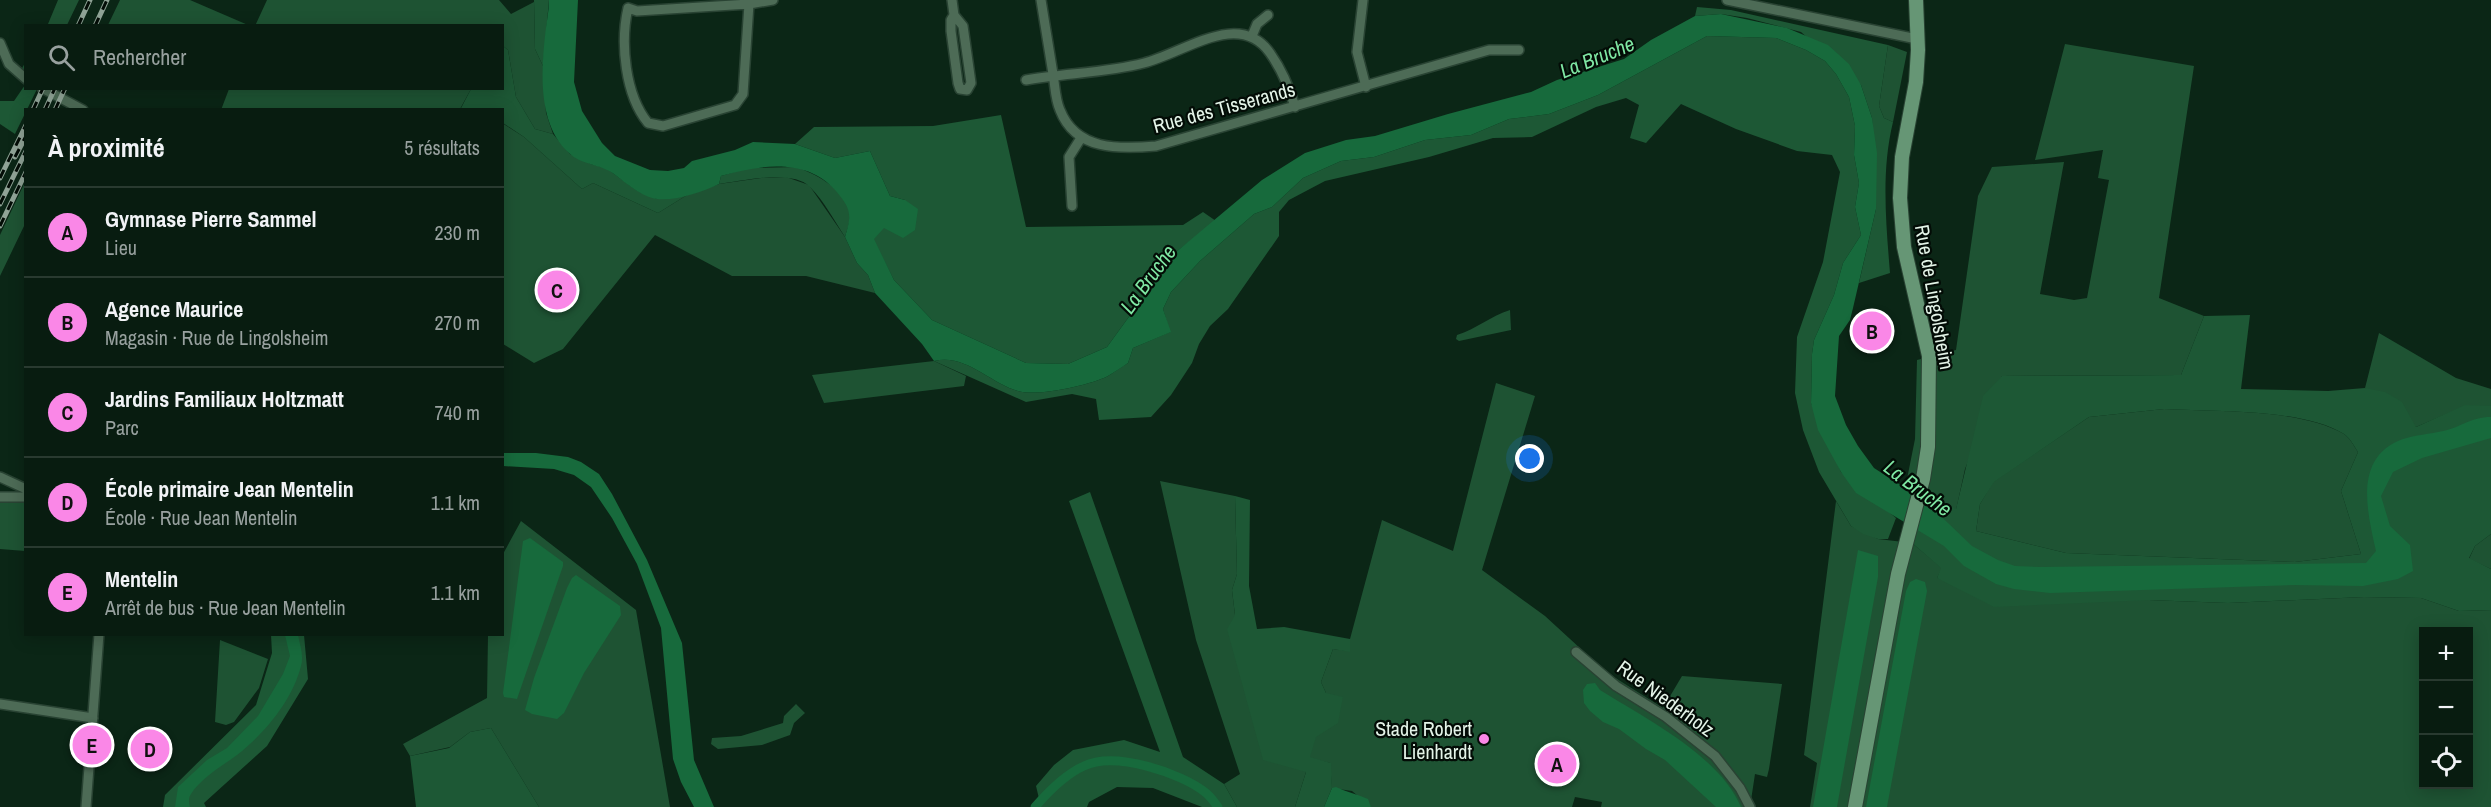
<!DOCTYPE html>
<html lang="fr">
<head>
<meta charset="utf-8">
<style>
	:root { --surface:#081c10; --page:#16291e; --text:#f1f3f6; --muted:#98a19f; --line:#293a30; --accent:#fa87e7 }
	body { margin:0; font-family:"Archivo Narrow",sans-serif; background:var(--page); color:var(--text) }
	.controls { position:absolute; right:18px; bottom:18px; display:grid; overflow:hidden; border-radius:0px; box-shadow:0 3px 15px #0003 }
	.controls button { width:54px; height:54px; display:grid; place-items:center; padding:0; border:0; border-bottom:2px solid var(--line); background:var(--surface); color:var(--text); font:30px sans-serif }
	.you { position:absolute; left:1530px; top:459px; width:21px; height:21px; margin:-15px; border:4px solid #fff; border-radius:50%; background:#1a73e8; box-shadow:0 0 0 9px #1a73e833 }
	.badge { display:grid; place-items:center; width:39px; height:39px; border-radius:50%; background:var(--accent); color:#111; font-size:20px; font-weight:700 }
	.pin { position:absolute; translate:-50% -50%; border:3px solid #fff; box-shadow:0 2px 6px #0006 }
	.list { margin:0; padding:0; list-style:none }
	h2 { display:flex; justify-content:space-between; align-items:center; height:78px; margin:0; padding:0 24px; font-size:26px }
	h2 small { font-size:20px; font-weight:400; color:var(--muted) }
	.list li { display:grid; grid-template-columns:39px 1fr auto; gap:18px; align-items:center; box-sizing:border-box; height:90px; padding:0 24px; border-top:2px solid var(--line) }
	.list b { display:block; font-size:22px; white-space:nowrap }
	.list p { margin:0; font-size:20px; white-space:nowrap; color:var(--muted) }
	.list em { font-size:20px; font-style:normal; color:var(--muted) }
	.icon { flex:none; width:33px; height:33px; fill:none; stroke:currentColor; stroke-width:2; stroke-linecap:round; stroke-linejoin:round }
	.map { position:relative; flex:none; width:2491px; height:807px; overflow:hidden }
	.search { position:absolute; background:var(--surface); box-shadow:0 3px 15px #0003; left:24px; top:24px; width:480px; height:66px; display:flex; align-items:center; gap:15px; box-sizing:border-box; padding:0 21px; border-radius:0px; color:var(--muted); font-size:22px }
	.panel { position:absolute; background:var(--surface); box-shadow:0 3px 15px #0003; left:24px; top:108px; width:480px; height:528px; border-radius:0px }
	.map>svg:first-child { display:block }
	.green { fill:#1e5333; fill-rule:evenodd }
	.forest { fill:#1d5835; fill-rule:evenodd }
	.water { fill:#176a3c }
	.pier { fill:#0b2616 }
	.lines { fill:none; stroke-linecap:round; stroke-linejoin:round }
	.canal { stroke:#176a3c; stroke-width:9 }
	.minor-casing { stroke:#294333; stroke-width:12 }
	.secondary-casing { stroke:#294333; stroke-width:16 }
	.minor { stroke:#4d6b56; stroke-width:9 }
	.secondary { stroke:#669675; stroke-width:14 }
	.rail-casing { stroke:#90a497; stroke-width:5 }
	.rail { stroke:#030c06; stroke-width:3; stroke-dasharray:9; stroke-linecap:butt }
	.poi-dot { fill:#fa87e7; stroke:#030c06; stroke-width:2 }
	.labels { text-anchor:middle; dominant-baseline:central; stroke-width:4.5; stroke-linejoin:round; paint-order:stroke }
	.street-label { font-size:20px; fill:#e4f4e8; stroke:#030c06 }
	.poi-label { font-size:20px; fill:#e4f4e8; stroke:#030c06; text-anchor:end }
	.water-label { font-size:21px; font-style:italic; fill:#7fe7a3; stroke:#030c06 }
</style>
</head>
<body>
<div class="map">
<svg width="2491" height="807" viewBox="0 0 2491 807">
	<rect width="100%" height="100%" fill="#0b2616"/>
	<path class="green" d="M 58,0 L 79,0 L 67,25 L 48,24 Z
		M 120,0 L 190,0 L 248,25 L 108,25 Z
		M 267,0 L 499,0 L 511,14 L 534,2 L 535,49 L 543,66 L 546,113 L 553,134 L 535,129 L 516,97 L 508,50 L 503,46 L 502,26 L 255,26 Z
		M 2065,44 L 2194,66 L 2159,298 L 2204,316 L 2181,375 L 2002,376 L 1965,469 L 1956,510 L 1907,479 L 1915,439 L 1917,360 L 1956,350 L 1978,196 L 1992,167 L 2064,162 L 2040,294 L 2074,300 L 2087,298 L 2109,180 L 2098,178 L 2103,150 L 2035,160 Z
		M 1888,45 L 1907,52 L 1893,122 L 1884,118 L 1879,106 Z
		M 229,89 L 471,89 L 460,109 L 221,110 Z
		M 502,123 L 524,137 L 582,189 L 593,183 L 658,213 L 687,195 L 719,184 L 761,178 L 786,177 L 809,185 L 845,237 L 857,263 L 868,275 L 875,293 L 806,276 L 732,276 L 655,235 L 563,349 L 534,363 L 503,344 Z
		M 25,182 L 25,224 L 0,276 L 0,235 Z
		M 1510,310 L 1511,330 L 1459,341 L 1456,339 L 1457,335 C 1476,329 1491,316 1510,310 Z
		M 2379,333 L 2456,378 L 2491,389 L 2491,406 L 2465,406 L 2416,427 L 2365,388 Z
		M 934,361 L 966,376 L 964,386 L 824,403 L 812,375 Z
		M 1496,383 L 1535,396 L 1482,570 L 1545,616 L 1606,672 L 1663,708 L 1682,676 L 1782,684 L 1769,769 L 1767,777 L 1755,774 L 1750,807 L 1601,807 L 1602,802 L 1575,797 L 1572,807 L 1371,807 L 1352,791 L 1332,788 L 1330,763 L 1309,758 L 1326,693 L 1321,682 L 1333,649 L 1350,651 L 1350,639 L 1382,520 L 1453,551 Z
		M 2164,409 C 2215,412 2300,408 2344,434 C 2350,438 2354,446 2358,452 L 2341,491 L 2361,554 L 2295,562 L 2066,553 L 1976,531 L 1980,504 L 1993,482 L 2089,417 Z
		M 1160,481 L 1235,496 L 1237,574 L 1232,590 L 1235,615 L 1306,772 L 1295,807 L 1237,807 L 1224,784 L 1240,774 L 1196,640 Z
		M 0,501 L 25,503 L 25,551 L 0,549 Z
		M 1836,501 L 1851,526 L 1878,539 L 1912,543 L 1942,568 L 1937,578 L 2149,600 L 2228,603 L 2364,597 L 2421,598 L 2459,611 L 2491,610 L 2491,807 L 1810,807 L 1817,763 L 1804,755 ZM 2424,632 L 2468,632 L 2468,784 L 2424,784 Z
		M 521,521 L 636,610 L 670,807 L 539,807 L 491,728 L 470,732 L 450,747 L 410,756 L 403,744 L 487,698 L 488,635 L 502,634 L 503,554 Z
		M 2491,534 L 2491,569 L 2469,559 L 2475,546 Z
		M 220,640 L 268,659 L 259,688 L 234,722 L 226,725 L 215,722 Z
		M 796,704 L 805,713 L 794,723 L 790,735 L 762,745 L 718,749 L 711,744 L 712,738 L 741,736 L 783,723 L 784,716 Z"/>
	<path class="forest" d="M 534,0 L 549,0 L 543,66 L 535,49 Z
		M 1697,7 L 1731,10 L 1888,45 L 1879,106 L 1884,118 L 1893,122 C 1881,171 1886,223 1890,273 L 1859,283 L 1876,209 L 1872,118 L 1861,85 L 1801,32 L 1747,18 L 1721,14 L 1695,16 Z
		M 1707,36 L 1776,38 L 1806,50 L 1825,61 L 1836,74 L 1849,97 L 1855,126 L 1854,155 L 1859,183 L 1855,207 L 1861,235 L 1843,263 L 1834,295 L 1814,340 L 1812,354 L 1811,403 L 1841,472 L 1896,518 L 1888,539 L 1878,539 L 1863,534 L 1851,526 L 1819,472 L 1803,430 L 1795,393 L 1797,337 L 1823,262 L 1840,172 L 1832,155 L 1797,151 L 1736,129 L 1681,104 L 1646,143 L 1630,138 L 1639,105 L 1626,98 L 1596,107 L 1532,137 L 1493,138 L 1429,157 L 1325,181 L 1289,200 L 1279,212 L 1279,236 L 1228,309 L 1210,326 L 1199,344 L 1192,363 L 1171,395 L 1151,417 L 1099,420 L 1096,399 L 1072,394 L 1026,402 L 934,361 C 965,353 990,383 1018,391 C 1037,397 1091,385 1108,376 C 1115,372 1121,367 1128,363 L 1133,348 L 1170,332 L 1163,309 L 1171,292 L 1200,261 L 1254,214 L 1272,207 L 1303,178 L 1341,161 L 1374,157 L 1425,140 L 1471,135 L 1509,119 L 1549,114 L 1598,95 Z
		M 503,46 L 508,50 L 516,97 L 535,129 L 553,134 L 570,154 L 591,164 L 606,168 L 636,190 L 657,199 L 687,195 L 658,213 L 593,183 L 582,189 L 524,137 L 503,123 L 502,110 L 460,110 L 471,89 L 502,88 Z
		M 25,63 L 26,88 L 37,89 L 15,134 L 0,124 L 0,101 L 14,101 L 25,85 L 21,70 Z
		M 1001,115 L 1026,227 L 1183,225 L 1203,212 L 1216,221 L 1176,252 L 1107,347 L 1068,364 L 1026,363 L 932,320 L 894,280 L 873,239 L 905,200 L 890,196 L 870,151 L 835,158 L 795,144 L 814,127 L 933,126 Z
		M 796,167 C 814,173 844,189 849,208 C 852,218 848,227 845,237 C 834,220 824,201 810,187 C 793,169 742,181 719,184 L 721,176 L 747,168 Z
		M 2250,315 L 2241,389 L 2328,391 L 2365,388 L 2385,392 L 2402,402 L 2416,427 L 2465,405 L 2491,406 L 2491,534 L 2475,546 L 2469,558 L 2491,569 L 2491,610 L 2459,611 L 2421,598 L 2364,597 L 2228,603 L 2149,600 L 1994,607 L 1937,578 L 1941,568 L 1912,543 L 1927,492 L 1956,509 L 1983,396 L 2002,376 L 2181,375 L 2204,316 ZM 2164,409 C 2214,412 2301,408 2344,434 C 2350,438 2354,446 2358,452 L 2341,491 L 2361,554 L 2295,562 L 2066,553 L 1976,531 L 1980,504 L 1994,482 L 2089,417 Z
		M 1090,492 L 1183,757 L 1224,784 L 1237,807 L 1202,807 L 1153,788 L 1117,787 L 1089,802 L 1087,807 L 1041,807 L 1036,786 L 1054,765 L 1073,750 L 1124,740 L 1160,752 L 1069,501 Z
		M 1235,496 L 1250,500 L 1249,586 L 1257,629 L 1284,627 L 1350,639 L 1350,652 L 1333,649 L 1321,682 L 1326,693 L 1343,697 L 1338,723 L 1316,737 L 1310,757 L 1331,763 L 1332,788 L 1324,807 L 1295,807 L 1306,772 L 1263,760 L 1227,629 L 1235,615 L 1232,590 L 1237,574 Z
		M 271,635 L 304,635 L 308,679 L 267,746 L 204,803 L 206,807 L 163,807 L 165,795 L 256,705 L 272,653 Z
		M 491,728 L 539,807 L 416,807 L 410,756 L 449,748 L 470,732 Z"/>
	<path class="water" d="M 549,0 L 578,0 L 574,82 L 582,111 L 602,143 L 615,156 L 650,170 L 668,171 L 684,168 L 692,161 L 735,150 L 753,142 L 795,144 L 835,158 L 870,151 L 890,196 L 905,200 L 918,209 L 915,230 L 903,238 L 884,228 L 874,239 L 894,280 L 932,320 L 1026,363 L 1068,364 L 1107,347 L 1176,252 L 1262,180 L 1305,153 L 1346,140 L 1375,136 L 1448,114 L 1531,92 L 1557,80 L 1624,59 L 1651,40 L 1695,16 L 1721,14 L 1787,28 L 1828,45 L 1849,64 L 1861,85 L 1872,118 L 1877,153 L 1876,209 L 1853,308 L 1850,320 L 1839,336 L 1835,396 L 1846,425 L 1858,446 L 1874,468 L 1924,500 L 1972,546 L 1998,560 L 2015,566 L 2041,567 L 2366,563 L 2376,551 C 2367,511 2353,457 2403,439 C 2415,435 2430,434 2443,431 C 2462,427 2470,417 2491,417 L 2491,438 L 2422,458 L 2393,472 L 2381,496 L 2390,526 L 2410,545 L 2413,571 L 2398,579 L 2363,586 L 2293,585 L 2050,593 L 2014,589 L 1996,584 L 1964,566 L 1944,546 L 1856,493 L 1841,472 L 1818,430 L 1811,403 L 1812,354 L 1814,340 L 1834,295 L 1843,263 L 1861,235 L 1855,207 L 1859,183 L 1854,155 L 1855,126 L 1849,97 L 1836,74 L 1825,61 L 1806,50 L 1776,38 L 1707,36 L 1598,95 L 1549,114 L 1509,119 L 1471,135 L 1425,140 L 1374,157 L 1341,161 L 1303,178 L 1272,207 L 1254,214 L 1200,261 L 1171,292 L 1163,309 L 1171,332 L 1133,348 L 1128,363 C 1122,367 1115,372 1108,376 C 1091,385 1037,397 1018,391 C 990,383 965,353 934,361 L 922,344 L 875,293 L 868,275 L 857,263 L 845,237 C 852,214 851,209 836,191 C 807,157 759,165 721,176 L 719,184 C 702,192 677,201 657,199 C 642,197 626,183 614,174 C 601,164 581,165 569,153 C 538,125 541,74 545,36 C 546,24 549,12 549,0 Z
		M 502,453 L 536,453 L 568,457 L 581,462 L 599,474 L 612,494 L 647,560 L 682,643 L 694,760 L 714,807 L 694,807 L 681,782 L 673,759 L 661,628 L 637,564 L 612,518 L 591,487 L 574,475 L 554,469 L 503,466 Z
		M 530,538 L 563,562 L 563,566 L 517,699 L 504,697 L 503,693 L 523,541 Z
		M 1858,550 L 1878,556 L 1878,577 L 1837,807 L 1813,807 Z
		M 576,575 L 620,606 L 621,615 L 584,673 L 564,713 L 557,719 L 532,714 L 525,710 L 534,678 L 567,588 L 572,578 Z
		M 1916,579 L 1925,582 L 1927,591 L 1887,807 L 1866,807 L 1906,591 L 1910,582 Z
		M 285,635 L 298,635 C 300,645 304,656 301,666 C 292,701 264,734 237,755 C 222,766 201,778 191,794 C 188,798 189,802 190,807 L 175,807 L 178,787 L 207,760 L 227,748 L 258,716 L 283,674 L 290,656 Z
		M 1595,683 L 1600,690 C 1646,719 1719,755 1741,807 L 1716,807 L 1665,760 L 1646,749 L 1619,729 L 1603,722 L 1590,711 L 1584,703 L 1583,690 L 1587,684 Z
		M 1336,787 C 1346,792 1357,794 1368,799 L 1371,807 L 1324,807 L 1332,788 Z"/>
	<path class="pier" d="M 13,141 L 26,149 L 26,164 L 7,153 Z"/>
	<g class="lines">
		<path class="canal" d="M 1035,807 C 1048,792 1066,774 1084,766 C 1115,751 1182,773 1206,793 C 1211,797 1214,802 1218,807"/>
		<g class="minor-casing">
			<path id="minor" d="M 952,0 L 954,15 L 951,20 L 951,31 L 958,83 L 960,89 L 967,90 L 971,83 L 963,26 L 954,15
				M 1041,0 C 1045,25 1049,49 1053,74 C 1055,85 1055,99 1060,110 C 1076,151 1119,149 1156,146 L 1489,50 L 1519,50
				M 1363,0 L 1357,52 L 1366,87
				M 1727,0 L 1917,39
				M 628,8 C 620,43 625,95 648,123 L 663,126 L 735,105 L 743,94 L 749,4
				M 628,8 L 637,11 L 749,4 L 773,0
				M 1252,36 L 1257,24 L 1268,15
				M 0,43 L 9,64 L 26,79
				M 1026,80 C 1065,73 1106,73 1144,63 C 1184,53 1239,9 1270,53 C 1282,70 1289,86 1295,107
				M 42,88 L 83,110
				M 1072,206 L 1069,157 L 1081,138
				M 0,477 L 26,489
				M 0,497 L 26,497
				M 1576,652 L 1616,686 L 1666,717 L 1715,756 L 1740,788 L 1750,807
				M 0,704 L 93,718
				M 86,807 L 99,634"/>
		</g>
		<g class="secondary-casing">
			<path id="secondary" d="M 1855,807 L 1898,574 L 1923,479 L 1928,447 L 1929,356 L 1904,247 L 1900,198 L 1902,157 L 1916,82 L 1918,50 L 1916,0"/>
		</g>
		<use href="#minor" class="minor"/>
		<use href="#secondary" class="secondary"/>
		<g class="rail-casing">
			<path id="rail" d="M 78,26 L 90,0
				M 95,26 L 107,0
				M 33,110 L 43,88
				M 45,110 L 55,88
				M 55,110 L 65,88
				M 15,157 L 26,136
				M 0,178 L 26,125
				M 0,204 L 26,151
				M 0,226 L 26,172"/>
		</g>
		<use href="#rail" class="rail"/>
	</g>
	<circle class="poi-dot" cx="1484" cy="739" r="6"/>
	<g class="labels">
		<g class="street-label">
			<text transform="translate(1224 107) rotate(-15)">Rue des Tisserands</text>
			<text transform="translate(1935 297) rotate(80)">Rue de Lingolsheim</text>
			<text transform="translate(1666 698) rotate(36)">Rue Niederholz</text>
		</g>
		<g class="poi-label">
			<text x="1472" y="728">Stade Robert<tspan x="1472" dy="23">Lienhardt</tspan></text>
		</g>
		<g class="water-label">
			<text transform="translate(1597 57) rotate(-22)">La Bruche</text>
			<text transform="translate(1148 279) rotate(-54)">La Bruche</text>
			<text transform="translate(1918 488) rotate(37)">La Bruche</text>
		</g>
	</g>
</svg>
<div class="controls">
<button>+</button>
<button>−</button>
<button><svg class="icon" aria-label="locate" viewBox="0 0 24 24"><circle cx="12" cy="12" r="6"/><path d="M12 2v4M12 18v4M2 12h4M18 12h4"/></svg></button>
</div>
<div class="you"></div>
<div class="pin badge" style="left:1557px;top:764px">A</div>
<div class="pin badge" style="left:1872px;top:331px">B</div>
<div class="pin badge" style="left:557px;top:290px">C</div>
<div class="pin badge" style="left:150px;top:749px">D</div>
<div class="pin badge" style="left:92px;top:745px">E</div>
<div class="search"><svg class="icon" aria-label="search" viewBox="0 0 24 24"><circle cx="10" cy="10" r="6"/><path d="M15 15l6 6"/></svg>Rechercher</div>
<section class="panel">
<h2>À proximité<small>5 résultats</small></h2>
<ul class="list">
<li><span class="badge">A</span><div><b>Gymnase Pierre Sammel</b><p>Lieu</p></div><em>230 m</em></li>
<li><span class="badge">B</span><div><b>Agence Maurice</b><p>Magasin · Rue de Lingolsheim</p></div><em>270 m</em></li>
<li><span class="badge">C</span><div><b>Jardins Familiaux Holtzmatt</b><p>Parc</p></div><em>740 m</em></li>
<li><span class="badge">D</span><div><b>École primaire Jean Mentelin</b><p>École · Rue Jean Mentelin</p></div><em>1.1 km</em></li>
<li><span class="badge">E</span><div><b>Mentelin</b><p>Arrêt de bus · Rue Jean Mentelin</p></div><em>1.1 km</em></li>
</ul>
</section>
</div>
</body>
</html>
